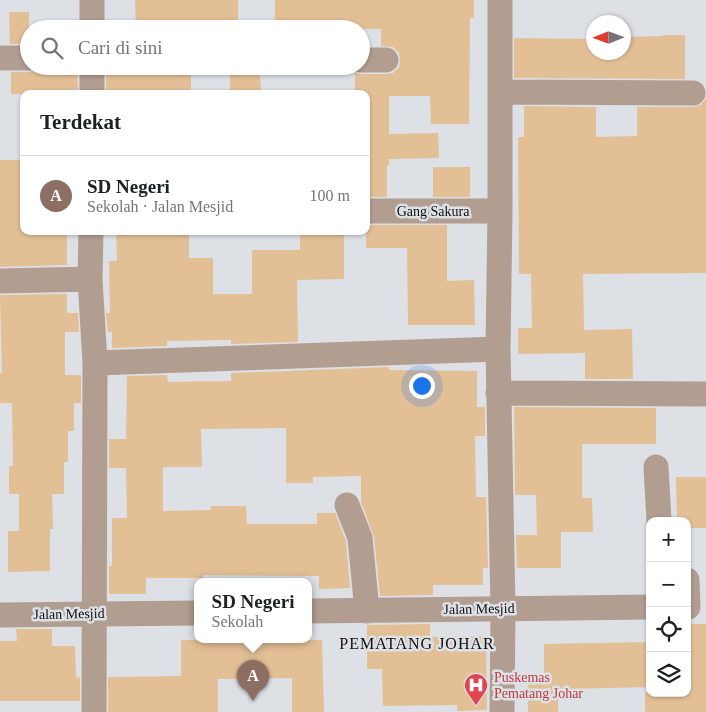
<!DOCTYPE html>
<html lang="id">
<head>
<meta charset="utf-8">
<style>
	:root { --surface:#fff; --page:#f2f2f2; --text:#202124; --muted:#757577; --line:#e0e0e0; --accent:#d93025 }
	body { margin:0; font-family:Georgia,serif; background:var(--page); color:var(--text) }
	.controls { position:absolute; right:15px; bottom:15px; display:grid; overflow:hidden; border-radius:10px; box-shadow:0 1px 4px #0004 }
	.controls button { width:45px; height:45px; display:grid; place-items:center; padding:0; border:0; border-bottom:1px solid var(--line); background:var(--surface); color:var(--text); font:25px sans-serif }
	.compass { position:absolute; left:586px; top:15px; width:45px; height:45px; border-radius:50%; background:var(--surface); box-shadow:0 1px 4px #0004; rotate:269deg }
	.you { position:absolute; left:421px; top:385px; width:18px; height:18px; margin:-12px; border:4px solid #fff; border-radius:50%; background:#1a73e8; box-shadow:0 0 0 8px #1a73e833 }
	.badge { display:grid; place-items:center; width:32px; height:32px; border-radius:50%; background:var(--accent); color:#fff; font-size:16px; font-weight:700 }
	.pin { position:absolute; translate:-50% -41px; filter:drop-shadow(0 1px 2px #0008) }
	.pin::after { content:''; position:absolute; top:26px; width:18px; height:15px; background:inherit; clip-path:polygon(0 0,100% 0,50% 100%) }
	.popup { position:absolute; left:194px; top:578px; width:118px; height:65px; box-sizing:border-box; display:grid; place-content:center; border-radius:10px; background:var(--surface); filter:drop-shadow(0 1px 4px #0005); font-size:16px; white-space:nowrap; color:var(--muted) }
	.popup b { font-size:19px; color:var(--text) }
	.popup::after { content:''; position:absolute; left:50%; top:100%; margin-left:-10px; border:10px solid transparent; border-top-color:var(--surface) }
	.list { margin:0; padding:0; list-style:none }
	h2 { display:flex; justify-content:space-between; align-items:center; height:65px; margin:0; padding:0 20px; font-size:21px }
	h2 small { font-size:16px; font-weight:400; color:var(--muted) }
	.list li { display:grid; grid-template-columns:32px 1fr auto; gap:15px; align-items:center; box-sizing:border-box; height:80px; padding:0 20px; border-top:1px solid var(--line) }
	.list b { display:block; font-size:19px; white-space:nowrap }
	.list p { margin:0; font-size:16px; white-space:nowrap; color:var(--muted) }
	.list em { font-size:16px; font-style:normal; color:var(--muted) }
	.icon { flex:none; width:28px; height:28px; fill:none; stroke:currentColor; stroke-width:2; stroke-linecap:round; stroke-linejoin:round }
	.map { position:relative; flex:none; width:706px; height:712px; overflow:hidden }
	.search { position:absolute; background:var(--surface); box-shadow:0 1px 4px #0004; left:20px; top:20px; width:350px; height:55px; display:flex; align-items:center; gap:12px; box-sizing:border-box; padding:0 18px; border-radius:28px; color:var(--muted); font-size:19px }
	.panel { position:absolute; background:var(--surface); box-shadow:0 1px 4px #0004; left:20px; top:90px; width:350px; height:145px; border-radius:10px }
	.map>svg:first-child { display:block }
	.building { fill:#e3bf96 }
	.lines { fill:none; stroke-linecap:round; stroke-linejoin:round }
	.minor { stroke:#b29d91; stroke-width:25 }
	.labels { text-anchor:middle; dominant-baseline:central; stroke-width:5; stroke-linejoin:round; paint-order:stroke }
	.street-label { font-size:14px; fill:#0e0f11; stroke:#dde0e5 }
	.health-label { font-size:14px; fill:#be3a42; stroke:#dde0e5; text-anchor:start }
	.quarter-label { font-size:16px; letter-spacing:1px; fill:#0e0f11; stroke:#dde0e5 }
</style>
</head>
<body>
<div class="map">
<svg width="706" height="712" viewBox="0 0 706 712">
	<rect width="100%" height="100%" fill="#dde0e5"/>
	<path class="building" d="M 135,0 L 238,0 L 238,29 L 136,29 Z
		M 275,0 L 474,0 L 474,18 L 470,18 L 469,124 L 431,124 L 430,96 L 389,96 L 389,134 L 438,133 L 439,158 L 389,159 L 389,165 L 387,165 L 387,197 L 366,197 L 366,94 L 355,94 L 355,73 L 361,74 L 386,74 L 393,73 L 399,67 L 400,60 L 399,53 L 393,47 L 381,46 L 381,29 L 275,29 Z
		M 9,12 L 29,12 L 29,44 L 10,44 Z
		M 663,35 L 685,35 L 685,79 L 514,78 L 514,38 L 594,39 L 594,52 L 624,52 L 624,37 L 663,36 Z
		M 40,66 L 77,66 L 78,94 L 11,94 L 11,72 L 29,72 L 36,71 Z
		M 153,67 L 191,67 L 191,94 L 106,94 L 106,69 L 153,69 Z
		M 260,73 L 261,94 L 230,94 L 230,74 Z
		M 706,98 L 706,273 L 583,274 L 584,330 L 632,329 L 633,379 L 585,379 L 585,353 L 518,354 L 518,328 L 532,328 L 531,274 L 519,274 L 518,137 L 524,137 L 524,106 L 596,107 L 596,137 L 637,136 L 637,107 L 693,107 L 701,105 Z
		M 0,160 L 24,160 L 24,231 L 67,231 L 67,265 L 0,267 Z
		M 433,167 L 470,167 L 470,197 L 433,197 Z
		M 366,225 L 447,225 L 447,281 L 474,280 L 475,325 L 408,325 L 407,248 L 366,248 Z
		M 116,231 L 189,231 L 189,258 L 213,258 L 213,294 L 252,294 L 252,250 L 300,250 L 300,231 L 344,231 L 344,279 L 297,280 L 298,342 L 231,344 L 231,340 L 167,341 L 167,346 L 112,348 L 112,332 L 108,332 L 106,313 L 110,313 L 109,261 L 117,261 Z
		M 67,294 L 67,313 L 78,313 L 79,332 L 65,332 L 65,375 L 81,375 L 81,403 L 74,403 L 74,431 L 68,431 L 68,462 L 64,462 L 64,494 L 52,494 L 53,529 L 50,529 L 50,571 L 8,572 L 8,531 L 19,531 L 19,494 L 9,494 L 9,466 L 13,466 L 12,403 L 0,403 L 0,373 L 2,373 L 0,295 Z
		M 389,367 L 389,370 L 477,371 L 477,407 L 485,407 L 485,436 L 475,436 L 476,497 L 486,497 L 488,568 L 483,568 L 483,585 L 433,585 L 433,595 L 380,596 L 374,537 L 361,502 L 361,476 L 313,477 L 313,483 L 286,483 L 286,428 L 201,429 L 202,467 L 163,467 L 163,511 L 211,510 L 211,506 L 246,506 L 247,524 L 317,524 L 317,513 L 335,513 L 346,541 L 350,588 L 319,589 L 319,576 L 203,575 L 203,578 L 146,578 L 146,594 L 109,594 L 109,566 L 112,566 L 112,518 L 127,518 L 126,468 L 109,468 L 109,439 L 126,439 L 127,376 L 167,375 L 168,382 L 231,381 L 231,373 Z
		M 514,407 L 656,408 L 656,444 L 582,444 L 582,498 L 592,498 L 593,532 L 561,532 L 561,568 L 517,568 L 516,535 L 537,535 L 536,495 L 515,495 Z
		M 676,477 L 706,477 L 706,528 L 687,528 L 687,521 L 677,521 Z
		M 430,624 L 430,637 L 486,636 L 487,710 L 457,711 L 457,705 L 383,706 L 382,669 L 367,669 L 367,625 Z
		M 687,624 L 706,624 L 706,712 L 645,712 L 645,693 L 687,693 Z
		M 16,629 L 52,629 L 52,646 L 75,646 L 76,678 L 80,677 L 80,701 L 0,701 L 0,641 L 17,641 Z
		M 181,640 L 217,640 L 217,643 L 279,642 L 279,640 L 322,640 L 324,712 L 292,712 L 292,678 L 218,679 L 218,712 L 108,712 L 108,677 L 181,676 Z
		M 650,642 L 650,687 L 564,689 L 565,699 L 558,699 L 558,712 L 528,712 L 528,682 L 544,682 L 544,644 Z"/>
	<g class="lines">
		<path class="minor" d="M 500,0 L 500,211 L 498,349 L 503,609 L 502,712
			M 92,29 L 92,0
			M 0,58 L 29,58
			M 361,60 L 386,60
			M 500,92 L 693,93
			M 92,94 L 92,66
			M 366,211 L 500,211
			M 91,231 L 90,279 L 95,363 L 94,712
			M 0,281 L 90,279
			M 95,363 L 498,349
			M 498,393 L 706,394
			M 656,467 L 659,521
			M 347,505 L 360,538 L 367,611
			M 687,580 L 688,607
			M 308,611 L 650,607
			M 0,615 L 198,613"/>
	</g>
	<defs>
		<g id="hospital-pin" transform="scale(1.25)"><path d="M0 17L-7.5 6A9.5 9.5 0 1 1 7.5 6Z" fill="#e0444e" stroke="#dde0e5"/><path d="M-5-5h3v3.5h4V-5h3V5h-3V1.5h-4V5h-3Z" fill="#fff"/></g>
	</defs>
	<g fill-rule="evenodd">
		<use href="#hospital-pin" x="476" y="685"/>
	</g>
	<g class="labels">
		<g class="street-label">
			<text x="433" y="211">Gang Sakura</text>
			<text transform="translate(479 609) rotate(-1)">Jalan Mesjid</text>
			<text transform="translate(69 614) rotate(-1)">Jalan Mesjid</text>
		</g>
		<g class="health-label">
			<text x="494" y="677">Puskemas<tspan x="494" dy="16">Pematang Johar</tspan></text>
		</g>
		<g class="quarter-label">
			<text x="417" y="643">PEMATANG JOHAR</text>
		</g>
	</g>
</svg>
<div class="controls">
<button>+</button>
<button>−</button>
<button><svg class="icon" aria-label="locate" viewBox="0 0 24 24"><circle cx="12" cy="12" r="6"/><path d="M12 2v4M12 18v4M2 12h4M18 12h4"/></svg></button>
<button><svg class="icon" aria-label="layers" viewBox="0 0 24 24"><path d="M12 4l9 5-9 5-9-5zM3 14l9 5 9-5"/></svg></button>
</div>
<svg class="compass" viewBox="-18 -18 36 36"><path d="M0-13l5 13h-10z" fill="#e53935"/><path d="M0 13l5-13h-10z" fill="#757577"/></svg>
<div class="you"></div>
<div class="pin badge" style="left:253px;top:701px;background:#8d6e63">A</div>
<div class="popup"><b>SD Negeri</b>Sekolah</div>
<div class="search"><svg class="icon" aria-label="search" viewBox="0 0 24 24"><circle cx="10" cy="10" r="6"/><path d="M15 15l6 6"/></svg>Cari di sini</div>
<section class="panel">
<h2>Terdekat<small></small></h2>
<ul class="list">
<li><span class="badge" style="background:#8d6e63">A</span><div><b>SD Negeri</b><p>Sekolah · Jalan Mesjid</p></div><em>100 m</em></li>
</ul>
</section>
</div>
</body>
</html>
